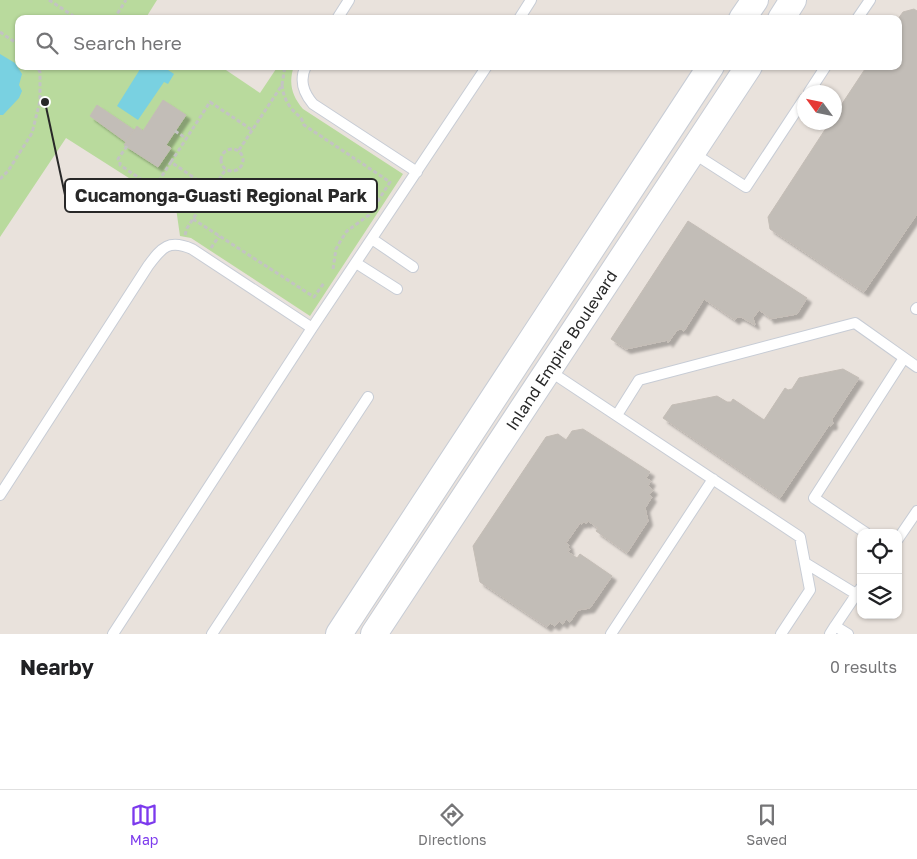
<!DOCTYPE html>
<html lang="en">
<head>
<meta charset="utf-8">
<style>
	:root { --surface:#fff; --page:#f6f6f6; --text:#202124; --muted:#757577; --line:#e0e0e0; --accent:#7c3aed }
	body { margin:0; font-family:"Golos Text",sans-serif; background:var(--page); color:var(--text) }
	.controls { position:absolute; right:15px; bottom:15px; display:grid; overflow:hidden; border-radius:10px; box-shadow:0 1px 4px #0004 }
	.controls button { width:45px; height:45px; display:grid; place-items:center; padding:0; border:0; border-bottom:1px solid var(--line); background:var(--surface); color:var(--text); font:25px sans-serif }
	.compass { position:absolute; left:797px; top:85px; width:45px; height:45px; border-radius:50%; background:var(--surface); box-shadow:0 1px 4px #0004; rotate:303deg }
	.list { margin:0; padding:0; list-style:none }
	h2 { display:flex; justify-content:space-between; align-items:center; height:65px; margin:0; padding:0 20px; font-size:21px }
	h2 small { font-size:16px; font-weight:400; color:var(--muted) }
	.icon { flex:none; width:28px; height:28px; fill:none; stroke:currentColor; stroke-width:2; stroke-linecap:round; stroke-linejoin:round }
	.map { position:relative; flex:none; width:917px; height:634px; overflow:hidden }
	.search { position:absolute; background:var(--surface); box-shadow:0 1px 4px #0004; left:15px; right:15px; top:15px; height:55px; display:flex; align-items:center; gap:12px; box-sizing:border-box; padding:0 18px; border-radius:10px; color:var(--muted); font-size:19px }
	.sheet { height:155px; background:var(--surface) }
	nav { display:flex; justify-content:space-around; align-items:center; box-sizing:border-box; height:70px; border-top:1px solid var(--line); background:var(--surface); font-size:14px; color:var(--muted) }
	nav a { display:grid; justify-items:center; gap:2px }
	nav .on { color:var(--accent) }
	.map>svg:first-child { display:block }
	.green { fill:#b9da9d }
	.water { fill:#79d1e1 }
	.building { fill:#c2bdb7; stroke:#c4bdb6; filter:url(#shadow) }
	.lines { fill:none; stroke-linecap:round; stroke-linejoin:round }
	.lane-casing { stroke:#c7ccd5; stroke-width:12 }
	.secondary-casing { stroke:#c7ccd5; stroke-width:28 }
	.path { stroke:#c3c3c3; stroke-width:3; stroke-dasharray:4 2.5; stroke-linecap:butt }
	.lane { stroke:#fff; stroke-width:10 }
	.secondary { stroke:#fff; stroke-width:26 }
	.labels { text-anchor:middle; dominant-baseline:central; stroke-width:5; stroke-linejoin:round; paint-order:stroke }
	.street-label { font-size:16px; fill:#282828; stroke:#fff }
	.leader { fill:none; stroke:#282828; stroke-width:2 }
	.callout-dot { fill:#282828; stroke:#fff; stroke-width:2 }
	.callout { fill:#fff; stroke:#282828; stroke-width:2 }
	.callout-label { font-size:18px; text-anchor:middle; font-weight:bold; fill:#282828 }
</style>
</head>
<body>
<div class="map">
<svg width="917" height="634" viewBox="0 0 917 634">
	<defs>
		<filter id="shadow"><feDropShadow dx="4.5" dy="4.5" stdDeviation="1" flood-color="#0004"/></filter>
	</defs>
	<rect width="100%" height="100%" fill="#e9e2dc"/>
	<path class="green" d="M 0,0 L 157,0 L 147,16 L 150,19 L 19,19 L 19,66 L 220,66 L 260,93 L 278,66 L 294,66 C 288,83 292,96 303,109 L 403,174 L 310,316 L 191,238 L 180,236 L 176,208 L 66,138 L 0,237 Z"/>
	<path class="water" d="M 0,54 L 15,63 L 22,74 L 19,85 L 22,91 L 19,98 L 3,115 L 0,115 Z
		M 142,66 L 162,66 L 174,74 L 168,84 L 164,82 L 138,120 L 117,106 Z"/>
	<path class="building" d="M 914,9 L 917,11 L 917,214 L 864,292 L 770,229 L 768,217 L 830,122 L 834,122 L 834,116 L 867,66 L 898,66 L 898,19 L 903,12 Z
		M 163,100 L 186,115 L 166,145 L 171,148 L 158,167 L 124,145 L 137,126 L 143,131 Z
		M 97,105 L 134,130 L 126,142 L 90,116 Z
		M 688,221 L 807,298 L 797,314 L 769,319 L 769,317 L 759,310 L 753,318 L 755,325 L 741,317 L 737,317 L 735,320 L 704,299 L 684,331 L 681,329 L 677,330 L 668,343 L 668,340 L 626,349 L 611,339 Z
		M 843,369 L 859,378 L 832,419 L 833,424 L 831,426 L 829,425 L 780,498 L 663,418 L 672,405 L 717,396 L 727,402 L 731,402 L 733,399 L 764,420 L 785,388 L 788,390 L 792,389 L 799,378 Z
		M 583,429 L 650,472 L 646,478 L 651,481 L 648,486 L 653,490 L 649,495 L 652,497 L 645,508 L 648,521 L 627,553 L 596,531 L 598,528 L 588,521 L 586,524 L 584,522 L 582,524 L 580,523 L 566,543 L 569,545 L 568,548 L 570,549 L 568,552 L 577,558 L 580,554 L 612,576 L 590,608 L 578,610 L 570,622 L 566,619 L 563,624 L 559,621 L 555,626 L 550,623 L 547,627 L 480,582 L 473,546 L 546,437 L 558,434 L 566,440 L 572,431 Z"/>
	<g class="lines">
		<g class="lane-casing">
			<path id="lane" d="M 337,19 L 349,0
				M 519,19 L 531,0
				M 857,19 L 870,0
				M 306,66 C 299,80 303,92 313,104 L 417,172
				M 809,92 L 826,66
				M 693,153 L 746,187 L 804,99
				M 372,239 L 413,267
				M 356,263 L 397,289
				M 916,309 L 917,308
				M 548,370 L 800,537 L 810,590 L 781,634
				M 617,415 L 639,380 L 855,323 L 917,367
				M 0,495 L 148,266 C 162,247 169,239 192,249 L 312,328
				M 866,533 L 814,498 L 904,358
				M 898,539 L 917,511
				M 807,564 L 856,594
				M 835,626 L 860,589
				M 113,634 L 312,328 L 487,66
				M 212,634 L 368,397
				M 611,634 L 713,479
				M 830,634 L 835,626 L 848,634"/>
		</g>
		<g class="secondary-casing">
			<g id="secondary">
				<path d="M 742,19 L 755,0"/>
				<path d="M 781,19 L 793,0"/>
				<path d="M 339,634 L 711,66"/>
				<path id="s1" d="M 374,634 L 749,66"/>
			</g>
		</g>
		<path class="path" d="M 49,0 L 78,19
			M 114,19 L 126,0
			M 0,32 L 19,45
			M 282,85 C 283,94 286,102 291,108 C 297,116 301,115 304,125 L 390,182 L 369,215 L 347,231 L 341,240 L 336,249 L 333,269
			M 175,131 L 187,139
			M 127,146 L 118,159 L 120,162 L 120,165 L 154,188 L 171,162 L 212,190
			M221 160a11 11 0 1 1 22 0a11 11 0 1 1-22 0Z
			M 239,150 L 282,85 L 285,66
			M 171,162 L 210,102 L 252,130
			M 0,179 L 8,171 L 32,133 L 40,101 L 40,72 L 36,66
			M 193,219 L 314,297 L 324,283
			M 185,235 L 187,228 L 226,169
			M 211,248 L 219,236"/>
		<use href="#lane" class="lane"/>
		<use href="#secondary" class="secondary"/>
	</g>
	<g class="labels">
		<g class="street-label">
			<text stroke="none"><textPath href="#s1" startOffset="340">Inland Empire Boulevard</textPath></text>
		</g>
	</g>
	<path class="leader" d="M45 102L65 195"/>
	<circle class="callout-dot" cx="45" cy="102" r="5"/>
	<rect class="callout" x="65" y="179" width="312" height="33" rx="5"/>
	<g class="callout-label">
		<text x="221" y="202">Cucamonga-Guasti Regional Park</text>
	</g>
</svg>
<div class="controls">
<button><svg class="icon" aria-label="locate" viewBox="0 0 24 24"><circle cx="12" cy="12" r="6"/><path d="M12 2v4M12 18v4M2 12h4M18 12h4"/></svg></button>
<button><svg class="icon" aria-label="layers" viewBox="0 0 24 24"><path d="M12 4l9 5-9 5-9-5zM3 14l9 5 9-5"/></svg></button>
</div>
<svg class="compass" viewBox="-18 -18 36 36"><path d="M0-13l5 13h-10z" fill="#e53935"/><path d="M0 13l5-13h-10z" fill="#757577"/></svg>
<div class="search"><svg class="icon" aria-label="search" viewBox="0 0 24 24"><circle cx="10" cy="10" r="6"/><path d="M15 15l6 6"/></svg>Search here</div>
</div>
<section class="sheet">
<h2>Nearby<small>0 results</small></h2>
<ul class="list">
</ul>
</section>
<nav>
<a class="on"><svg class="icon" aria-label="map" viewBox="0 0 24 24"><path d="M3 6l6-2 6 2 6-2v14l-6 2-6-2-6 2zM9 4v14M15 6v14"/></svg>Map</a>
<a><svg class="icon" aria-label="directions" viewBox="0 0 24 24"><path d="M12 3l9 9-9 9-9-9zM9 14v-3h6M13 9l2 2-2 2"/></svg>Directions</a>
<a><svg class="icon" aria-label="saved" viewBox="0 0 24 24"><path d="M7 4h10v16l-5-4-5 4z"/></svg>Saved</a>
</nav>
</body>
</html>
